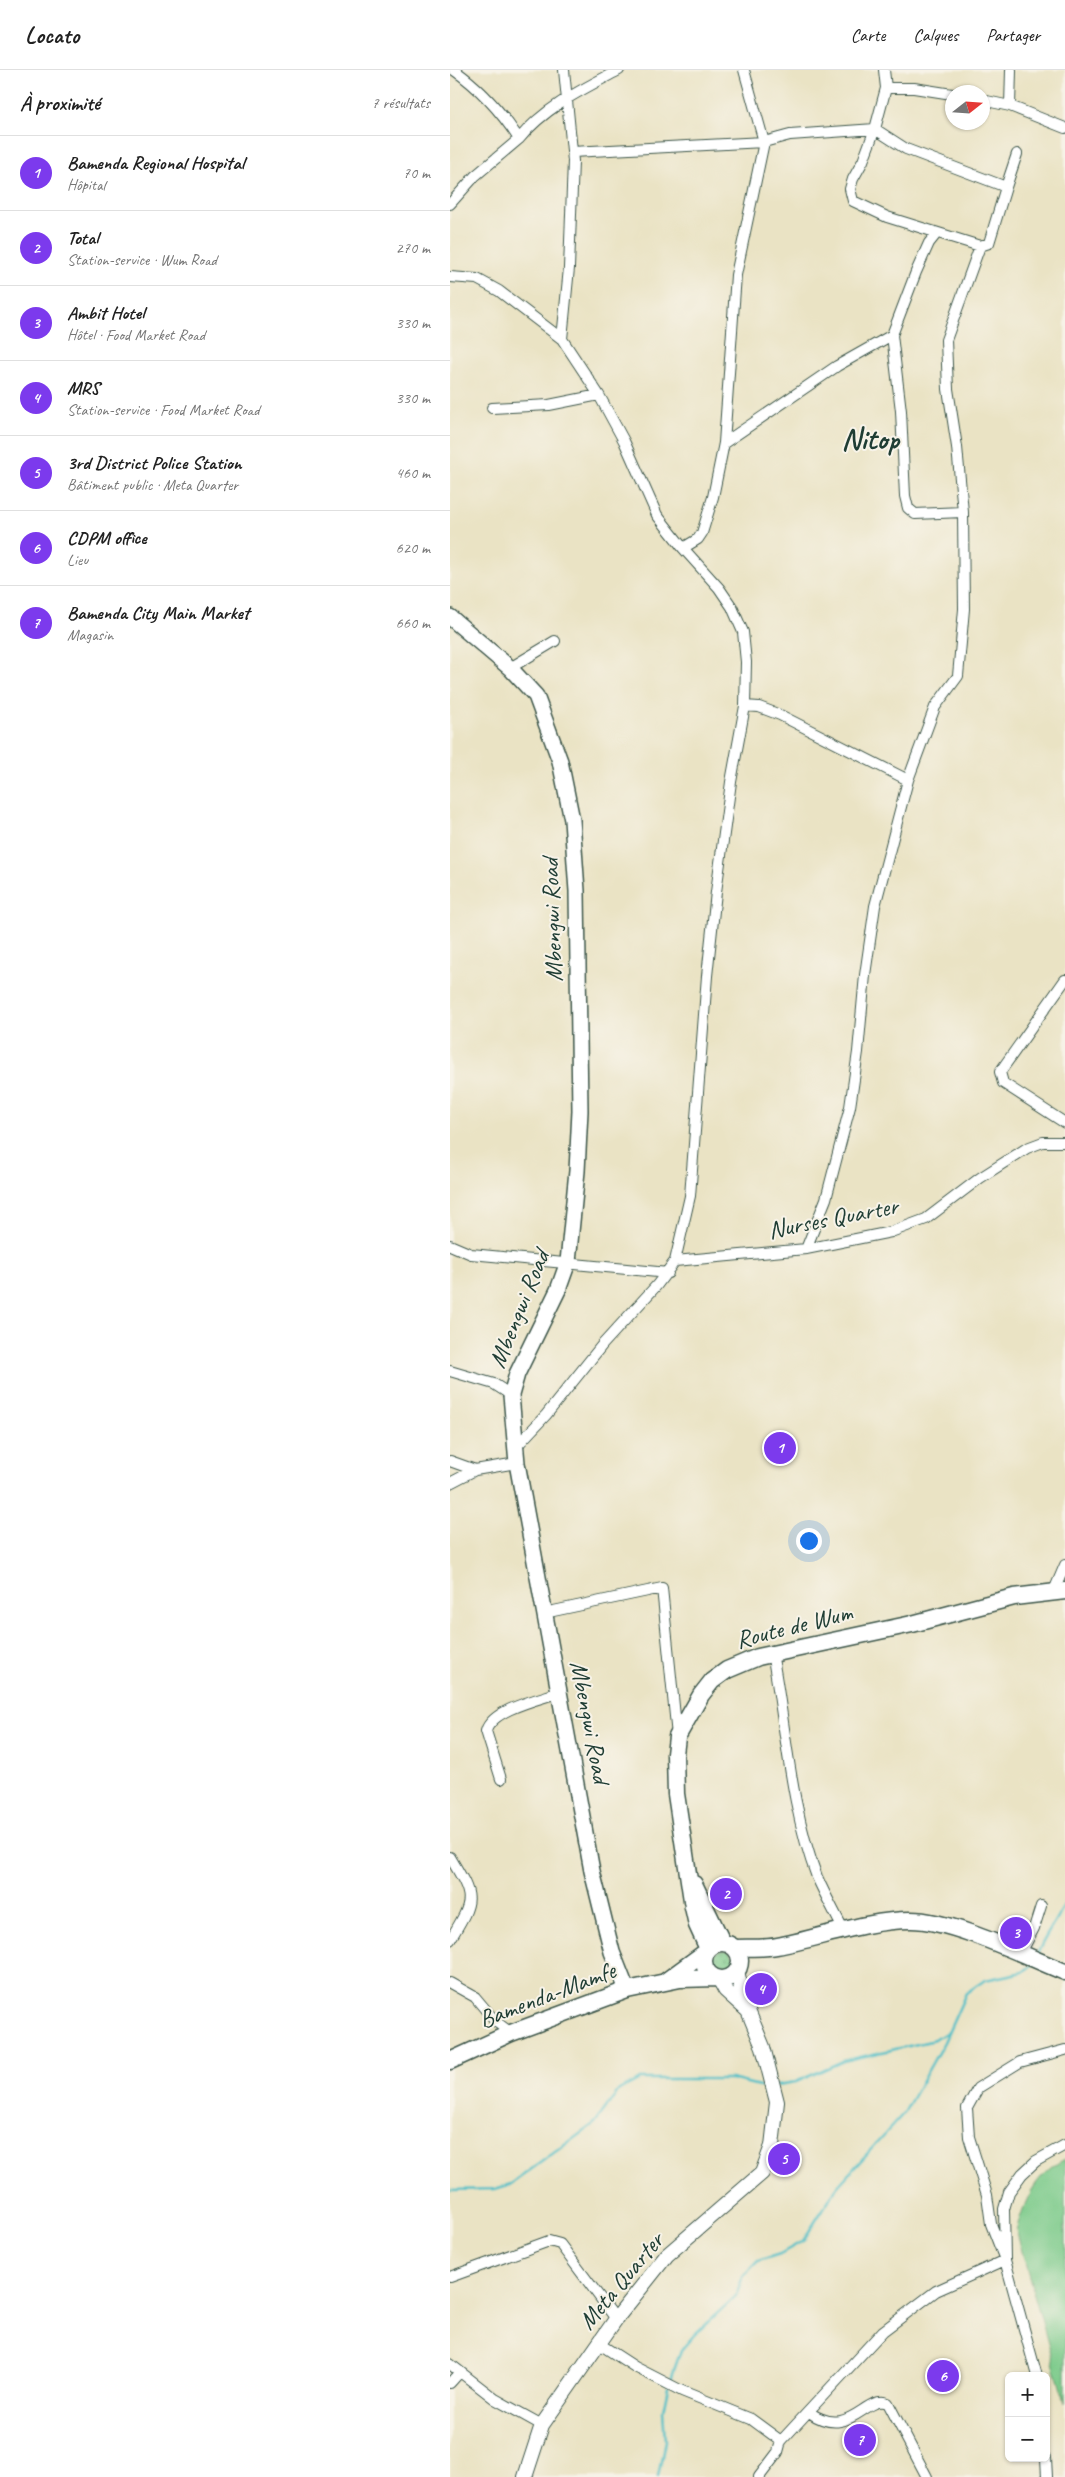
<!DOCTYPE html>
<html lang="fr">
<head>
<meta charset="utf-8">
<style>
	:root { --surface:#fff; --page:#f6f6f6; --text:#222; --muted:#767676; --line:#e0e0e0; --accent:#7c3aed }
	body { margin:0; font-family:Caveat,sans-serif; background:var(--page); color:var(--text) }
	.controls { position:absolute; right:15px; bottom:15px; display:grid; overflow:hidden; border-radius:8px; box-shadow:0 1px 4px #0004 }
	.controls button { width:45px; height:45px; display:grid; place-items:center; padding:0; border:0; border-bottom:1px solid var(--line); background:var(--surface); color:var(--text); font:25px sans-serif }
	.compass { position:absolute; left:495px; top:15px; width:45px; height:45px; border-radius:50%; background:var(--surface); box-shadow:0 1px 4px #0004; rotate:73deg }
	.you { position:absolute; left:358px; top:1470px; width:18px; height:18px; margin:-12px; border:4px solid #fff; border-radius:50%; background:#1a73e8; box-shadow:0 0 0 8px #1a73e833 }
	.badge { display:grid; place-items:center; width:32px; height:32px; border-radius:50%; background:var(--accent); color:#fff; font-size:16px; font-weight:700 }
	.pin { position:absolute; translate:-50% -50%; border:2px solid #fff; box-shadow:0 1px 5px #0006 }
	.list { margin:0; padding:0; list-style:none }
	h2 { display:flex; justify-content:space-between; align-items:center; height:65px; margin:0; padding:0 20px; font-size:21px }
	h2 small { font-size:16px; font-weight:400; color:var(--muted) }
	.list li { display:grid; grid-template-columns:32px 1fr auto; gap:15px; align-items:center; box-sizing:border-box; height:75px; padding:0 20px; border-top:1px solid var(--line) }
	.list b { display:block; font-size:19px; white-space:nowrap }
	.list p { margin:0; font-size:16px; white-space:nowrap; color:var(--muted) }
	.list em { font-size:16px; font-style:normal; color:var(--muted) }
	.map { position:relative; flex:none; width:615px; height:2407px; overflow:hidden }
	header { display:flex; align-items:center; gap:30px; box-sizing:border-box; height:70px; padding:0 25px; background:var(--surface); border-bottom:1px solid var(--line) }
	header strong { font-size:24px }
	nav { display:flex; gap:28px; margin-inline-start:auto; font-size:18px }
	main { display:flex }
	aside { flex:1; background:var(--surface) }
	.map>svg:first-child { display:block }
	.grass { fill:url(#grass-dots); stroke:#4e845f }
	.garden { fill:#7cca8a; stroke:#4e845f }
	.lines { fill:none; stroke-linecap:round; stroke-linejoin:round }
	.stream { stroke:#52c0c8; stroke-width:2.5 }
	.minor-casing { stroke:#3d564a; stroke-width:12 }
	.secondary-casing { stroke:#3d564a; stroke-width:16 }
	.primary-casing { stroke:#3d564a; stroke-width:18 }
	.trunk-casing { stroke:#3d564a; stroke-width:19 }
	.minor { stroke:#fff; stroke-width:10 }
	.secondary { stroke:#fff; stroke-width:14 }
	.primary { stroke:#fff; stroke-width:15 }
	.trunk { stroke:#fff; stroke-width:16 }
	.labels { text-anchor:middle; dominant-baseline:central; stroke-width:4; stroke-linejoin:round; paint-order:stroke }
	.street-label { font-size:25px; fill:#1f3d34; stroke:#f7f3e8 }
	.district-label { font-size:30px; font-weight:bold; fill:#1f3d34; stroke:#f7f3e8 }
</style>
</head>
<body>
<header>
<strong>Locato</strong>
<nav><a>Carte</a><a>Calques</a><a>Partager</a></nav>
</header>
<main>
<aside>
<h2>À proximité<small>7 résultats</small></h2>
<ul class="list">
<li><span class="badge">1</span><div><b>Bamenda Regional Hospital</b><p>Hôpital</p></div><em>70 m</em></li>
<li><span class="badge">2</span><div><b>Total</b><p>Station-service · Wum Road</p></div><em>270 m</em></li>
<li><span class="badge">3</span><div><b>Ambit Hotel</b><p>Hôtel · Food Market Road</p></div><em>330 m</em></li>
<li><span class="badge">4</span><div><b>MRS</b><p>Station-service · Food Market Road</p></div><em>330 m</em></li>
<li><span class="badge">5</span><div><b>3rd District Police Station</b><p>Bâtiment public · Meta Quarter</p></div><em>460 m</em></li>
<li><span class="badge">6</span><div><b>CDPM office</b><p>Lieu</p></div><em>620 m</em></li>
<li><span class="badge">7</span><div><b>Bamenda City Main Market</b><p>Magasin</p></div><em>660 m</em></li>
</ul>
</aside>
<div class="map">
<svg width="615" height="2407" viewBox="0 0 615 2407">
	<defs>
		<pattern id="grass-dots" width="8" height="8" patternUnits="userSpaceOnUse" patternTransform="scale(1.25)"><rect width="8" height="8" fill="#7cca8a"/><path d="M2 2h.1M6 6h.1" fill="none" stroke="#65a572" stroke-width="1.8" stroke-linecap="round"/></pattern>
	</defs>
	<rect width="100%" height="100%" fill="#f7f3e8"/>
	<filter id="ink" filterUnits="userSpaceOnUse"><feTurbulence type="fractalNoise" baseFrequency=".02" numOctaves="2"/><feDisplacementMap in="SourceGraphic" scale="10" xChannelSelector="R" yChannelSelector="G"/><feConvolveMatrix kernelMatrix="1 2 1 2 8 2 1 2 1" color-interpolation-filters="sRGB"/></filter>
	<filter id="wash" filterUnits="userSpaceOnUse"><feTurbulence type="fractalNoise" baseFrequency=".0096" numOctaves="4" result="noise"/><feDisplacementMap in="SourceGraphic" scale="20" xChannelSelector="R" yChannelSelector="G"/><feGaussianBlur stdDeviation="1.12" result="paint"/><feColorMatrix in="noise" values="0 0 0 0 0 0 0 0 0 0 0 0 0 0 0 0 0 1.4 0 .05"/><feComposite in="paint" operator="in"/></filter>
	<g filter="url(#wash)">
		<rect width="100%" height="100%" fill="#eae3c4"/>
		<path class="grass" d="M262 1891a11 11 0 1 1 22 0a11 11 0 1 1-22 0Z"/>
		<path class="garden" d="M 615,2089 L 615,2334 L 566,2160 C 576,2129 584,2105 615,2089 Z"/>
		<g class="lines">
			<path class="stream" d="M 587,1885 C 594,1866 607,1851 615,1833
				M 327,2015 L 346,2012 L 393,1991 L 485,1970 L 497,1962
				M 0,2120 L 45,2119 L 61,2114 L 145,2053 L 169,2020 L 190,2009 L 281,2009 L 313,2017 L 319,2016
				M 220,2312 L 231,2280 L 245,2264 L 286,2226 L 293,2206 L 308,2191 L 330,2184 L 353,2171 L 387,2117 L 454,2043 L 494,1972 L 516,1923 L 535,1910 L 573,1902 L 583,1894
				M 208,2407 L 215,2371 L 213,2341 L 218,2317"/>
		</g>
	</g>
	<g filter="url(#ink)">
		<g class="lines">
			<g class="minor-casing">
				<path id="minor" d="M 4,0 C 30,18 52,43 69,69 C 95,37 133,19 169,0
					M 434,0 L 436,18
					M 532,30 L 560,36 L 615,58
					M 560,36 L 561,0
					M 122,82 L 314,72 L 294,0
					M 556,117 L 539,173 L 530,176 L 437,147 L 403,131 L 400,119 L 403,109 L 413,91 L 425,59 L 456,79 L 556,117 L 567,84
					M 0,134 L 25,106 L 69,69
					M 487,163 L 479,173 L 466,202 L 442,265 L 451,341 L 455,426 L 458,438 L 465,444 L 513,442
					M 0,207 L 27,209 L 49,221 L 112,269
					M 42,338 L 99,335 L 149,325
					M 274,373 L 387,296 L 442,265
					M 233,478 L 248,469 L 252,463 L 263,427 L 274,373 L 286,205 L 314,72 L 340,65 L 425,59 L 436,18 L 464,18 L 502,24
					M 60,598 L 105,571
					M 295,636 L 309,637 L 330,645 L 458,710
					M 615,910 L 550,1002 L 553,1013 L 615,1053
					M 0,1175 L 21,1184 L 218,1203
					M 356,1179 L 376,1129 L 400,1037 L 408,982 L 415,905 L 425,836 L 458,710 L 485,637 L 508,606 L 514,539 L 513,442 L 507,377 L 498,319 L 496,270 L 530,176
					M 225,1191 L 356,1179 L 441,1162 L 476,1149 L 530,1108 L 577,1078 L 593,1072 L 615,1072
					M 0,1301 L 44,1314 L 61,1325
					M 65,1378 L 96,1345 L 153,1274 L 207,1215 L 225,1191 L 240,1126 L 257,906 L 266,822 L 281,712 L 295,636 L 296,592 L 293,562 L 282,537 L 269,518 L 233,478 L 207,445 L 174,371 L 149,325 L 112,269 L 119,198 L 123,91 L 114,0
					M 0,1391 L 25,1400
					M 0,1413 L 25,1400 L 67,1393
					M 603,1523 L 615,1495
					M 94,1543 L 212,1518 L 227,1666
					M 322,1583 C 336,1657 340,1736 367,1807 C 375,1825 385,1843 394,1861
					M 51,1709 L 36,1661 C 42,1639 90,1629 110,1622
					M 0,1787 C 25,1829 25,1828 0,1870
					M 571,1883 L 584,1858 L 591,1836
					M 0,1913 L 25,1927 L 45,1951 L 61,1963
					M 0,2207 L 99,2171 L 110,2174 L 166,2249
					M 148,2273 L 185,2297 L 232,2321 L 301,2349 L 331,2371
					M 0,2294 L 45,2329 L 92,2355
					M 587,2306 L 555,2190 L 554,2139 L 559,2122 L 572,2104 L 586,2091 L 615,2075
					M 0,2313 L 9,2303
					M 359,2342 C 400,2371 415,2324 438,2333 L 477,2407
					M 596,2388 L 597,2407
					M 309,2407 L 328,2382 L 331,2371 L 433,2261 L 486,2221 L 555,2190 L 541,2154 L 537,2125 L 519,2067 L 517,2038 L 528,2018 L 570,1992 L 615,1980"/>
			</g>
			<g class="secondary-casing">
				<path id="secondary" d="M 269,1909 L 275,1920 L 297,1940
					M 75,2407 L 92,2355 L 166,2249 L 217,2185 L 312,2103 L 322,2076 L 327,2032 L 313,1977 L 294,1931 L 287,1901"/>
			</g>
			<g class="primary-casing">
				<path id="primary" d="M 0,547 L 60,598 L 86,626 L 110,691 L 122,750 L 127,821 L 130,1041 L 127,1101 L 118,1192 L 108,1220 L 67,1304 L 61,1325 L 67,1393 L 142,1801 L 162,1882 L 177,1920"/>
			</g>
			<g class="trunk-casing">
				<path id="trunk" d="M 244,1814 L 272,1872
					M254 1891a18 18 0 1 1 36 0a18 18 0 1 1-36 0Z
					M 285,1878 C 299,1877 313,1879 327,1876 C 370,1868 417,1850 461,1850 C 503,1850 575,1886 615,1902
					M 258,1879 L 247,1855 L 243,1837 L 226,1724 L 225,1684 L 227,1667 L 251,1625 L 262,1611 L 277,1600 L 308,1587 L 462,1554 L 564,1527 L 615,1521
					M 216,1911 L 257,1881
					M 0,1991 L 61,1963 L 177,1920 L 230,1909 L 266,1908"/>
			</g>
			<use href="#minor" class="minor"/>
			<use href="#secondary" class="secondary"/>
			<use href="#primary" class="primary"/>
			<use href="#trunk" class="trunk"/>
		</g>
	</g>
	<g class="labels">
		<g class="street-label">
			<text transform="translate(102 850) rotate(-92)">Mbengwi Road</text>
			<text transform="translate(383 1148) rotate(-11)">Nurses Quarter</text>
			<text transform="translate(69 1239) rotate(-68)">Mbengwi Road</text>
			<text transform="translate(344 1556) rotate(-14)">Route de Wum</text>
			<text transform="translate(140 1652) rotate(79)">Mbengwi Road</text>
			<text transform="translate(97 1925) rotate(-21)">Bamenda-Mamfe</text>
			<text transform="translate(171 2211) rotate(-50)">Meta Quarter</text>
		</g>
		<g class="district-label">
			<text x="420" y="369">Nitop</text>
		</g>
	</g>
</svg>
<div class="controls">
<button>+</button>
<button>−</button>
</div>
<svg class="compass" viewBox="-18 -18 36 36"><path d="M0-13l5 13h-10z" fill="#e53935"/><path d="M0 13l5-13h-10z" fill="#767676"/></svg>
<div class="you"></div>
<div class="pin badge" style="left:330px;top:1378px">1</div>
<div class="pin badge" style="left:276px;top:1824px">2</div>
<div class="pin badge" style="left:566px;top:1863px">3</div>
<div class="pin badge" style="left:311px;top:1919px">4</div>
<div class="pin badge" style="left:334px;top:2089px">5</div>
<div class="pin badge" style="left:493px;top:2306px">6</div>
<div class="pin badge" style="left:410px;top:2370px">7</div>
</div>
</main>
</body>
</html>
